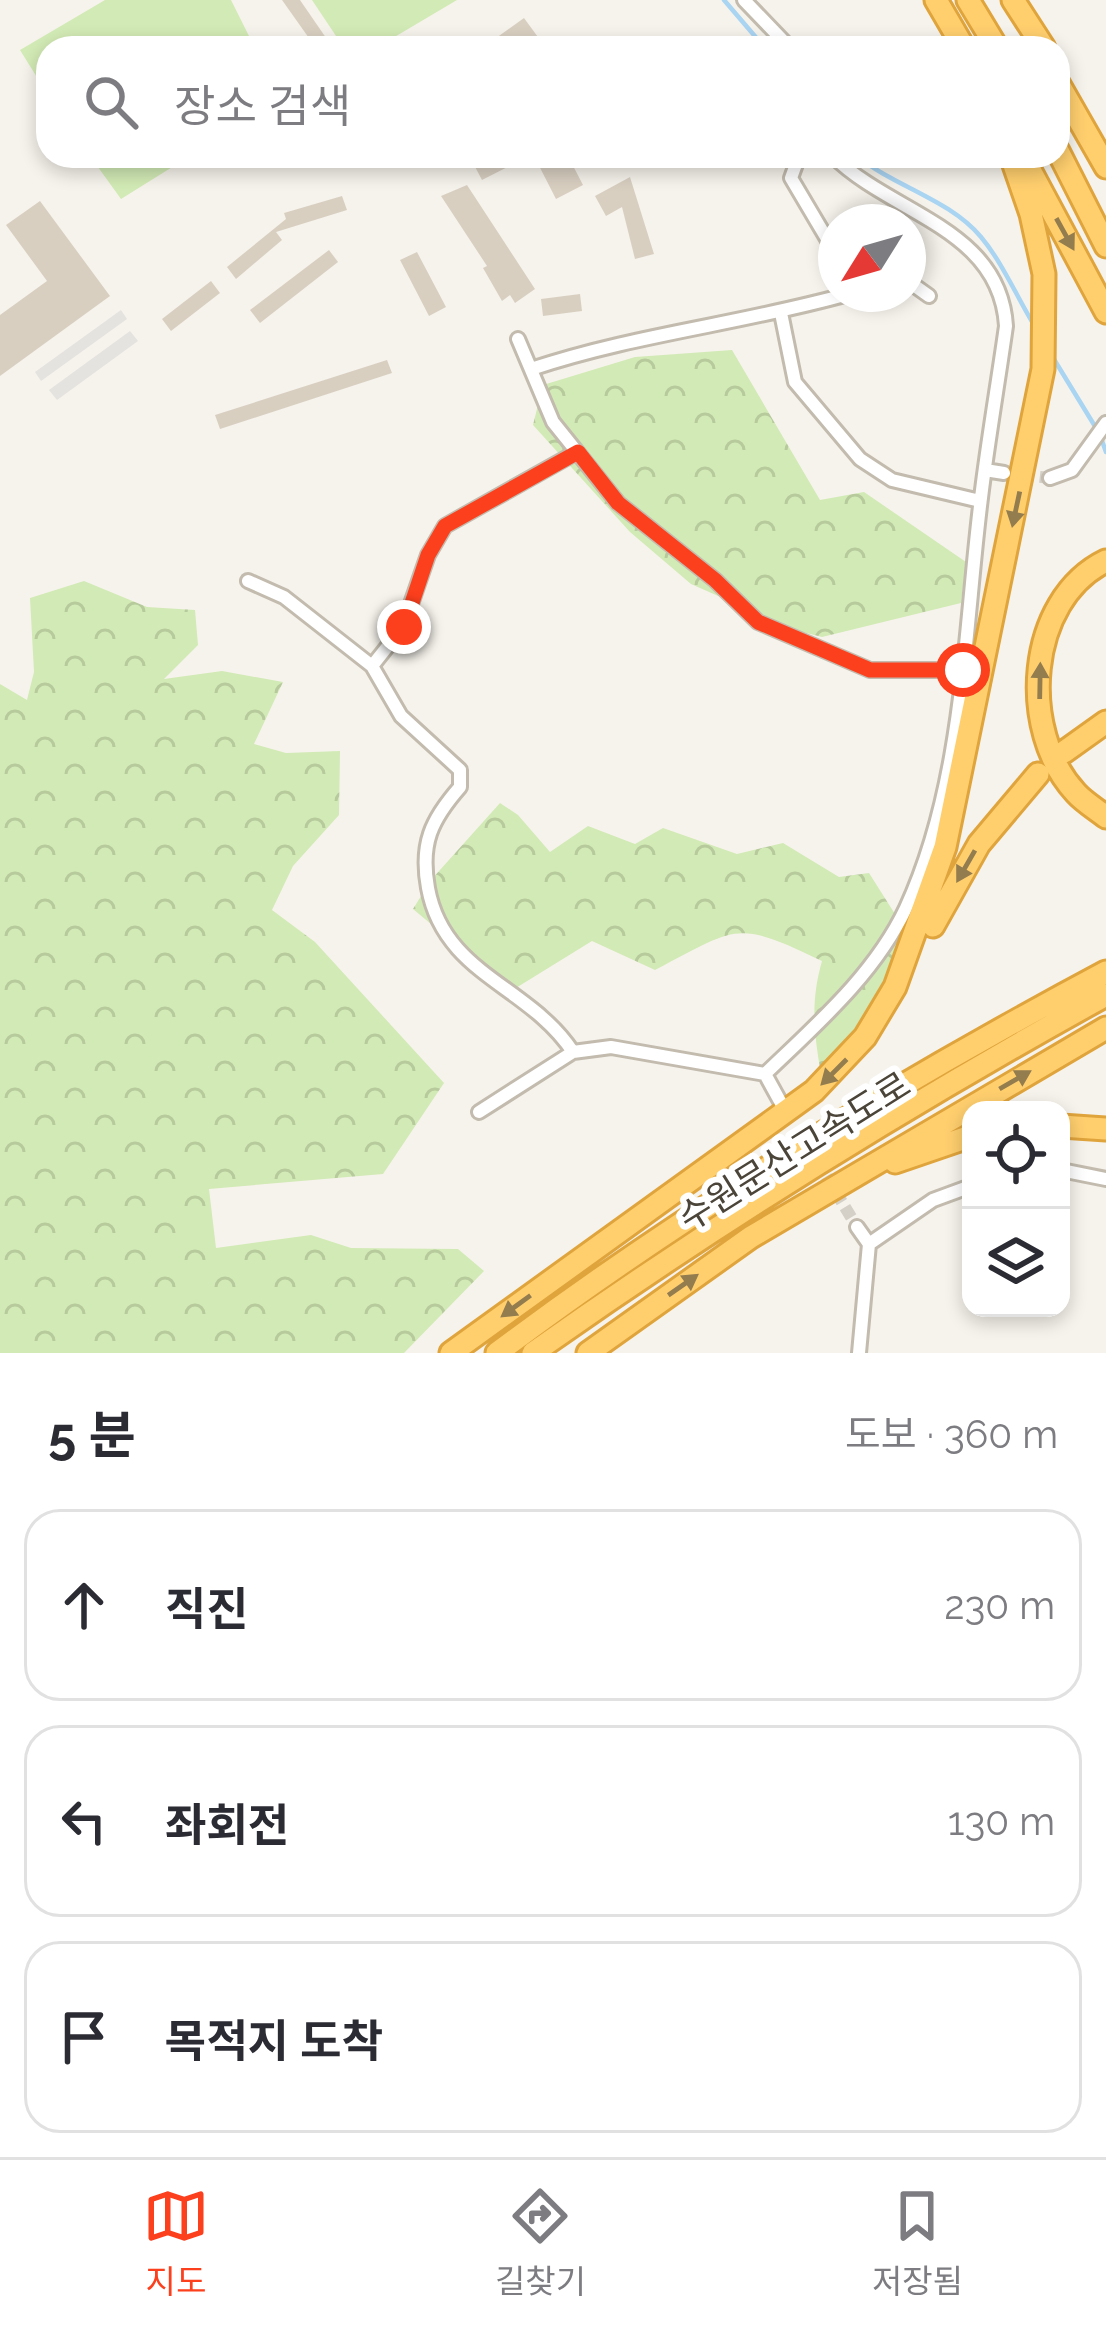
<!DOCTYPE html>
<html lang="ko">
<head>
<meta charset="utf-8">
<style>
	:root { --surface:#fff; --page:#f7f7f7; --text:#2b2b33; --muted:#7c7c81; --line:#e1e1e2; --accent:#fc3f1d }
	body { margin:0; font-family:Raleway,"Noto Sans KR",sans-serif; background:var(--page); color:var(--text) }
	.controls { position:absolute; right:36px; bottom:36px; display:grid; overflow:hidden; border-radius:24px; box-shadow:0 6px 18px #0003 }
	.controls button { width:108px; height:108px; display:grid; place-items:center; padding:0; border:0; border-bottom:3px solid var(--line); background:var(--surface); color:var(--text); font:60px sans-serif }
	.compass { position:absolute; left:818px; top:204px; width:108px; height:108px; border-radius:50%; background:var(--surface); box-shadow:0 6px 18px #0003; rotate:233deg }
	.stop { position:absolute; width:36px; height:36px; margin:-27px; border:9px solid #fc3f1d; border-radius:50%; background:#fff }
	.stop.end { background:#fc3f1d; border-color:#fff; box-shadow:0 3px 12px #0008 }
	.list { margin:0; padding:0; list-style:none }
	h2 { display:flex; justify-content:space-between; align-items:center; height:156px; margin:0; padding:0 48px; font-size:51px }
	h2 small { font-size:39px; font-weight:400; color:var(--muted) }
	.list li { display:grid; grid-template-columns:78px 1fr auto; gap:36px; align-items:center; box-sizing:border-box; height:192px; margin:0 24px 24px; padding:0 24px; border:3px solid var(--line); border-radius:36px }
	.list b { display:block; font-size:45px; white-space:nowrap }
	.list em { font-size:39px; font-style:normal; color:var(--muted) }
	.icon { flex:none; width:66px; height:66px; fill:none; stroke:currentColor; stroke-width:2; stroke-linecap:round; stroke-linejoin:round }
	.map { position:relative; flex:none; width:1106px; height:1353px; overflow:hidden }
	.search { position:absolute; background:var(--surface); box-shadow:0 6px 18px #0003; left:36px; right:36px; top:36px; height:132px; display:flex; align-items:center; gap:30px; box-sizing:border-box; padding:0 42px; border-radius:36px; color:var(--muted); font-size:45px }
	.sheet { height:804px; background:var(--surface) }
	nav { display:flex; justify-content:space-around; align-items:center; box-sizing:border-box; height:168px; border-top:3px solid var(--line); background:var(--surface); font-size:33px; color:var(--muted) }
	nav a { display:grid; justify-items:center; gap:6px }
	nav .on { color:var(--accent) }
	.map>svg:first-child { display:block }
	.green { fill:#d2eab5 }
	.forest { fill:url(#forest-crowns) }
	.parking { fill:#e5e3e0 }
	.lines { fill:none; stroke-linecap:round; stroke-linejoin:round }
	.stream { stroke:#a9d4f2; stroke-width:4.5 }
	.building { fill:#d8cfc1 }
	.street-tunnel { stroke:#d4d0c8; stroke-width:12; stroke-dasharray:12 6; stroke-linecap:butt }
	.street-casing { stroke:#c2bbae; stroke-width:18 }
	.highway-casing { stroke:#e0a43c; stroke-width:27 }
	.street { stroke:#fff; stroke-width:12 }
	.highway { stroke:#ffcf6e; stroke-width:21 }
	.oneway { fill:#937c4e }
	.route { stroke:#fc3f1d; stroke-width:15 }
	.labels { text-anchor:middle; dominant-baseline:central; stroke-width:12; stroke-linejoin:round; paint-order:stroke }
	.street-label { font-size:36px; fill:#4b4439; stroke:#fff }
</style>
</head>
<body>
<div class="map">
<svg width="1106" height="1353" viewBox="0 0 1106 1353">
	<defs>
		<pattern id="forest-crowns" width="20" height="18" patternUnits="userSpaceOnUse" patternTransform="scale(3)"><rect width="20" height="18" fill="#d2eab5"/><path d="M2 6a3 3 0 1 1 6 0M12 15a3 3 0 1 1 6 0" fill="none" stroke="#b6ca9c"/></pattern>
	</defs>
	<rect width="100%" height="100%" fill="#f6f3ec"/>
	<path class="green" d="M 105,0 L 231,0 L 255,48 L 48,48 L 48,95 L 20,50 Z
		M 312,0 L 457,0 L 376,48 L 344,48 Z
		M 90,156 L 190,156 L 121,199 Z"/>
	<path class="forest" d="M 732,350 L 820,500 L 864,492 L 966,562 L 961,603 L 822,637 L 795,630 L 691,584 L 630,532 L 533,425 L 543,385 L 635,357 Z
		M 84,581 L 147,607 L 195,610 L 198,645 L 164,679 L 222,671 L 283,682 L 254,744 L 286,753 L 340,751 L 339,815 L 293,866 L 272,910 L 315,942 L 444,1083 L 383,1174 L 209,1189 L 216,1248 L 311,1235 L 351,1248 L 458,1249 L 484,1271 L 404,1353 L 0,1353 L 0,684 L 27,700 L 34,672 L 30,598 Z
		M 500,803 L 518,815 L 550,852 L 588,826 L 635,844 L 663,828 L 737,854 L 783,843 L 839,877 L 869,873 L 895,914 L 906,948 L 883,996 L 823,1085 C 815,1040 809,1006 822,961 C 735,919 738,927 655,970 L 592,941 L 511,991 L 413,909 L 431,880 Z"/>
	<path class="parking" d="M 121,310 L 127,319 L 41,381 L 35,372 Z
		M 130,331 L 138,341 L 57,400 L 49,390 Z"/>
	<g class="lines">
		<path class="stream" d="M 724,0 L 765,48
			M 857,156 C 895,187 949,199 981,237 C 1002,262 1017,297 1034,325
			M 1052,356 L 1096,428
			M 1101,438 L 1106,452"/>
	</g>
	<path class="building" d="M 282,0 L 300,0 L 333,48 L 316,48 Z
		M 524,18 L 546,48 L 482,48 Z
		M 482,156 L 529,156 L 482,180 L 472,161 Z
		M 534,156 L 568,156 L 583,185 L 556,199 Z
		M 630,177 L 654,254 L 635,259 L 622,207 L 606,216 L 595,196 Z
		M 467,185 L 535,289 L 515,303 L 510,295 L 502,301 L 483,268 L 487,266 L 441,196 Z
		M 342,196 L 347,210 L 276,232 L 282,240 L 236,279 L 227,267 L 286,219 L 284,213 Z
		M 40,201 L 110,296 L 0,376 L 0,315 L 47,281 L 6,225 Z
		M 329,250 L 338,262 L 260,323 L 250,310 Z
		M 417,252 L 446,307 L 429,316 L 400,260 Z
		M 211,281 L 220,293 L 171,331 L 162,319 Z
		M 580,294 L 582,311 L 543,316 L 541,299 Z
		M 387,360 L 392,373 L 220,429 L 215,415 Z"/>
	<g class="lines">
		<path class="street-tunnel" d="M 1004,473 L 1050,478
			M 817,1161 L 857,1227"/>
		<g class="street-casing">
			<path id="street" d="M 744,0 L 790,48
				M 799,156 L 791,178 L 836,254
				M 908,281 L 929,296
				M 781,313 L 795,382 L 860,459 L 892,480 L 980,501
				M 518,339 L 553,422 L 618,503 L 715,580 L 758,622 L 870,670 L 963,670
				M 531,369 C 636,334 741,324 848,294
				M 985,470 L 1004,473
				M 1050,478 L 1072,470 L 1106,423
				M 248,581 L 284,597 L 372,666 L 401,716 L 460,770 L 460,787 C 431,820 420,844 428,888 C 444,975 529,985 573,1052
				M 372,666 L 403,627 L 428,555 L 445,526 L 577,452
				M 781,1103 L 765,1074 C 816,1025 875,974 906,908 C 964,782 964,633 981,498 C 988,440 998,383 1006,326 C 1000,228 891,214 833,156
				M 479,1112 L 573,1052 L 611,1047 L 765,1074
				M 1061,1170 L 1106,1179
				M 857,1227 L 869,1244 L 859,1353
				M 869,1244 L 933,1200 L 971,1186"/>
		</g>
		<g class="highway-casing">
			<path id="highway" d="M 936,0 L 964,48
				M 968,0 L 997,48
				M 1013,0 L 1044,48
				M 1058,83 L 1106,167
				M 1058,151 L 1106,246
				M 1023,157 L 1106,312
				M 1106,561 C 1026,600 1018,731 1076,793 C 1084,802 1096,809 1106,817
				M 1064,752 L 1106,722
				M 933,926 L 979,844 L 1038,774
				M 1061,1126 L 1106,1129
				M 895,1162 L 971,1136
				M 451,1353 L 814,1091 L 865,1037 L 895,987 L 945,847 L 1043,369 L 1044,274 L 1031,214 L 1011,156
				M 497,1353 C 689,1209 894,1085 1106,972
				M 533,1353 C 718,1222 907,1105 1106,995
				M 588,1353 L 751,1237 L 1106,1028"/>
		</g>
		<use href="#street" class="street"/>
		<use href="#highway" class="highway"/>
	</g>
	<defs><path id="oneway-solid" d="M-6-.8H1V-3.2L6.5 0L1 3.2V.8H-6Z" transform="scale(3)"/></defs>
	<g class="oneway">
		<use href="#oneway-solid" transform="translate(1065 234) rotate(61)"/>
		<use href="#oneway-solid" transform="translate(1016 509) rotate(102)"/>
		<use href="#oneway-solid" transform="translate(1040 681) rotate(-89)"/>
		<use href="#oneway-solid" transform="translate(966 866) rotate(120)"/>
		<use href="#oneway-solid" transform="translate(834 1072) rotate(135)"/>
		<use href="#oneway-solid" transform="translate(1015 1080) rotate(-30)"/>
		<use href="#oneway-solid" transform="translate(683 1285) rotate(-35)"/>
		<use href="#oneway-solid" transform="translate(516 1306) rotate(144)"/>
	</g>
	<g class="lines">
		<path class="route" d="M 404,627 L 428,555 L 445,526 L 578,452 L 618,503 L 715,580 L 758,622 L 870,670 L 963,670"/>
	</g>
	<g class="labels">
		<g class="street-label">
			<text transform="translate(794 1151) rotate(-32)">수원문산고속도로</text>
		</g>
	</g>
</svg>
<div class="controls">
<button><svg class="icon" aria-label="locate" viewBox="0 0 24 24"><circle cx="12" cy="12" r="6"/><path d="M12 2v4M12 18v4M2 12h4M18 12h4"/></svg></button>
<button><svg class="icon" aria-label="layers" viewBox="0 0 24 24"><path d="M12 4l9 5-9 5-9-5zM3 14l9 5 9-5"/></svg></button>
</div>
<svg class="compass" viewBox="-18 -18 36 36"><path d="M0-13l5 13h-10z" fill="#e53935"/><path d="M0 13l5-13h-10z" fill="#7c7c81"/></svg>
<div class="stop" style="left:963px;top:670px"></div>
<div class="stop end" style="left:404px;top:627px"></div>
<div class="search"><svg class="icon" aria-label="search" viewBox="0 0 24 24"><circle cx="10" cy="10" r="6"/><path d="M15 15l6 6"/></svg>장소 검색</div>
</div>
<section class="sheet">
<h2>5 분<small>도보 · 360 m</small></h2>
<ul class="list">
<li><svg class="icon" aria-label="ahead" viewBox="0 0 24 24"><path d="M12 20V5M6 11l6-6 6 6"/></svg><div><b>직진</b></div><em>230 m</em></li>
<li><svg class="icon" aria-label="left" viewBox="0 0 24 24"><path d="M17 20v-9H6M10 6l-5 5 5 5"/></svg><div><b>좌회전</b></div><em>130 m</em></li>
<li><svg class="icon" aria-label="arrive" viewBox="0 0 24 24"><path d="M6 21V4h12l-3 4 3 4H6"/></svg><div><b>목적지 도착</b></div></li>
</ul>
</section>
<nav>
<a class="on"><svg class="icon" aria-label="map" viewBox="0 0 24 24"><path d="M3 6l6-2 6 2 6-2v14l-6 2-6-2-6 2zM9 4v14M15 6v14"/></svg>지도</a>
<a><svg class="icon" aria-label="directions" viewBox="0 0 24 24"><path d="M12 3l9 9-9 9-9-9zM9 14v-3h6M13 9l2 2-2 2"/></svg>길찾기</a>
<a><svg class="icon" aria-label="saved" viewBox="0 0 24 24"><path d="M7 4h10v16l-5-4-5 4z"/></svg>저장됨</a>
</nav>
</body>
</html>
